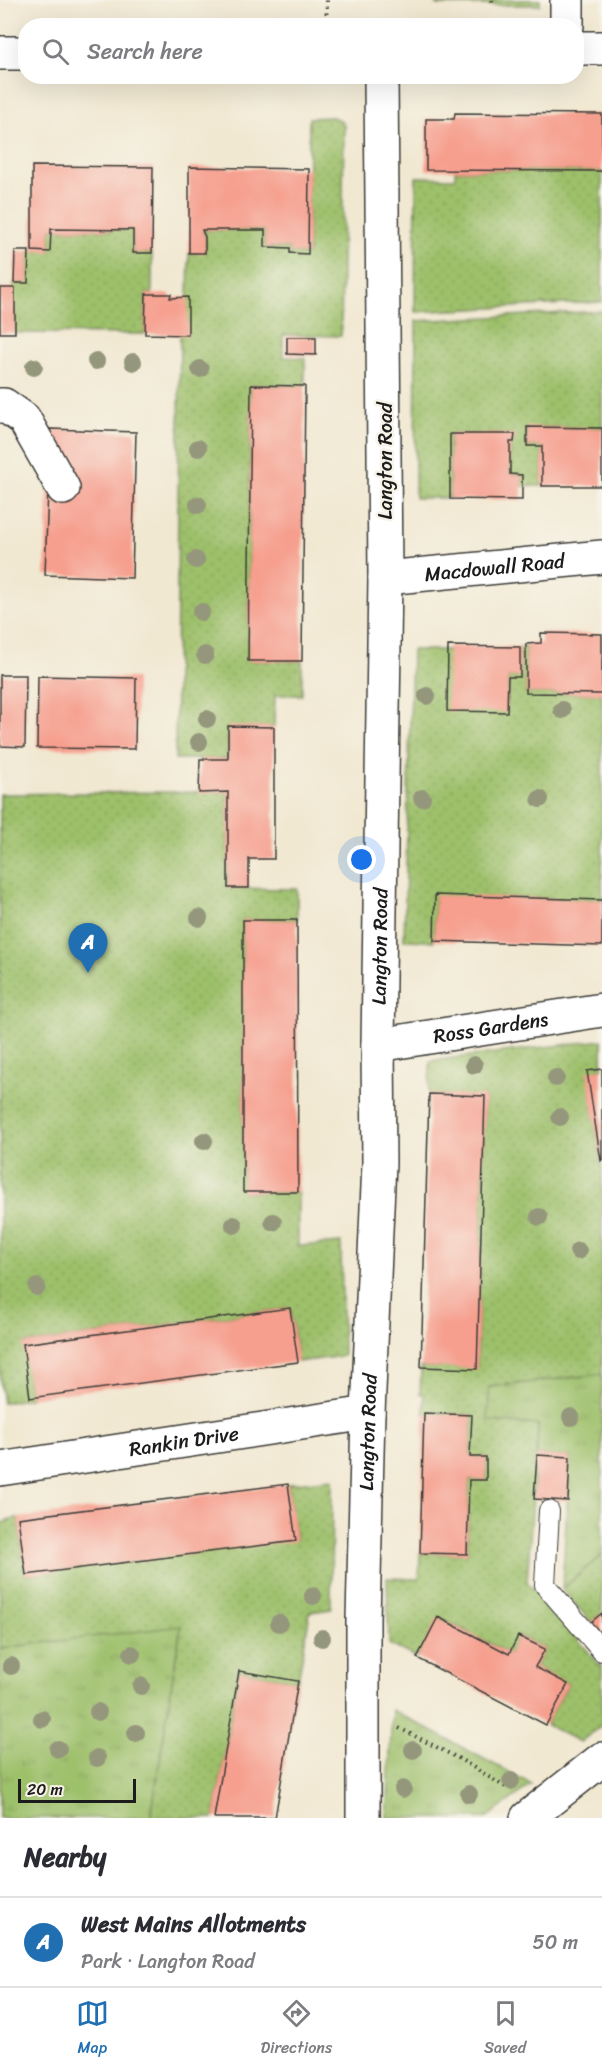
<!DOCTYPE html>
<html lang="en">
<head>
<meta charset="utf-8">
<style>
	:root { --surface:#fff; --page:#f2f2f3; --text:#2b2b33; --muted:#7c7c81; --line:#e1e1e2; --accent:#1f6fb2 }
	body { margin:0; font-family:Sriracha,sans-serif; background:var(--page); color:var(--text) }
	.scale { position:absolute; left:18px; bottom:15px; width:118px; box-sizing:border-box; padding-left:6px; border:3px solid #1c1c1c; border-top:0; font-size:16px; line-height:21px; white-space:nowrap; color:#1c1c1c; -webkit-text-stroke:4px #f7f3e8; paint-order:stroke }
	.you { position:absolute; left:362px; top:860px; width:21px; height:21px; margin:-15px; border:4px solid #fff; border-radius:50%; background:#1a73e8; box-shadow:0 0 0 9px #1a73e833 }
	.badge { display:grid; place-items:center; width:39px; height:39px; border-radius:50%; background:var(--accent); color:#fff; font-size:20px; font-weight:700 }
	.pin { position:absolute; translate:-50% -50px; filter:drop-shadow(0 2px 3px #0008) }
	.pin::after { content:''; position:absolute; top:32px; width:21px; height:18px; background:inherit; clip-path:polygon(0 0,100% 0,50% 100%) }
	.list { margin:0; padding:0; list-style:none }
	h2 { display:flex; justify-content:space-between; align-items:center; height:78px; margin:0; padding:0 24px; font-size:26px }
	h2 small { font-size:20px; font-weight:400; color:var(--muted) }
	.list li { display:grid; grid-template-columns:39px 1fr auto; gap:18px; align-items:center; box-sizing:border-box; height:90px; padding:0 24px; border-top:2px solid var(--line) }
	.list b { display:block; font-size:22px; white-space:nowrap }
	.list p { margin:0; font-size:20px; white-space:nowrap; color:var(--muted) }
	.list em { font-size:20px; font-style:normal; color:var(--muted) }
	.icon { flex:none; width:33px; height:33px; fill:none; stroke:currentColor; stroke-width:2; stroke-linecap:round; stroke-linejoin:round }
	.map { position:relative; flex:none; width:602px; height:1818px; overflow:hidden }
	.search { position:absolute; background:var(--surface); box-shadow:0 6px 24px #0002; left:18px; right:18px; top:18px; height:66px; display:flex; align-items:center; gap:15px; box-sizing:border-box; padding:0 21px; border-radius:24px; color:var(--muted); font-size:22px }
	.sheet { height:168px; background:var(--surface) }
	nav { display:flex; justify-content:space-around; align-items:center; box-sizing:border-box; height:84px; border-top:2px solid var(--line); background:var(--surface); font-size:16px; color:var(--muted) }
	nav a { display:grid; justify-items:center; gap:3px }
	nav .on { color:var(--accent) }
	.map>svg:first-child { display:block }
	.grass { fill:url(#grass-tufts); stroke:#5c6e43; stroke-width:1.5 }
	.garden { fill:url(#garden-dots); stroke:#5c6e43; stroke-width:1.5 }
	.building { fill:#f69f8e }
	.lines { fill:none; stroke-linecap:round; stroke-linejoin:round }
	.service-casing { stroke:#3c3b37; stroke-width:22 }
	.minor-casing { stroke:#3c3b37; stroke-width:36 }
	.tertiary-casing { stroke:#3c3b37; stroke-width:36 }
	.path { stroke:#3c3b37; stroke-width:4; stroke-dasharray:1.5 4.5; stroke-linecap:butt }
	.service { stroke:#fff; stroke-width:20 }
	.minor { stroke:#fff; stroke-width:33 }
	.tertiary { stroke:#fff; stroke-width:33 }
	.tree { fill:#95977c }
	.labels { text-anchor:middle; dominant-baseline:central; stroke-width:5; stroke-linejoin:round; paint-order:stroke }
	.street-label { font-size:20px; fill:#1c1c1c; stroke:#f7f3e8 }
</style>
</head>
<body>
<div class="map">
<svg width="602" height="1818" viewBox="0 0 602 1818">
	<defs>
		<pattern id="grass-tufts" width="24" height="20" patternUnits="userSpaceOnUse" patternTransform="scale(1.5)"><rect width="24" height="20" fill="#9dc06a"/><path d="M3 7l-1-3M5 7V3M7 7l1-3M15 17l-1-3M17 17v-4M19 17l1-3" fill="none" stroke="#87a45b"/></pattern>
		<pattern id="garden-dots" width="8" height="8" patternUnits="userSpaceOnUse" patternTransform="scale(1.5)"><rect width="8" height="8" fill="#9dc06a"/><path d="M2 2h.1M6 6h.1" fill="none" stroke="#87a45b" stroke-width="1.8" stroke-linecap="round"/></pattern>
	</defs>
	<rect width="100%" height="100%" fill="#f7f3e8"/>
	<filter id="ink" filterUnits="userSpaceOnUse"><feTurbulence type="fractalNoise" baseFrequency=".0167" numOctaves="2"/><feDisplacementMap in="SourceGraphic" scale="12" xChannelSelector="R" yChannelSelector="G"/><feConvolveMatrix kernelMatrix="1 2 1 2 8 2 1 2 1" color-interpolation-filters="sRGB"/></filter>
	<filter id="wash" filterUnits="userSpaceOnUse"><feTurbulence type="fractalNoise" baseFrequency=".008" numOctaves="4" result="noise"/><feDisplacementMap in="SourceGraphic" scale="24" xChannelSelector="R" yChannelSelector="G"/><feGaussianBlur stdDeviation="1.35" result="paint"/><feColorMatrix in="noise" values="0 0 0 0 0 0 0 0 0 0 0 0 0 0 0 0 0 1.4 0 .05"/><feComposite in="paint" operator="in"/></filter>
	<g filter="url(#wash)">
		<rect width="100%" height="100%" fill="#f1e8d1"/>
		<path class="grass" d="M 602,1374 L 602,1555 L 562,1589 L 570,1457 L 537,1455 L 538,1425 L 488,1422 L 489,1387 Z
			M 181,1625 L 151,1818 L 0,1818 L 0,1648 Z
			M 392,1710 L 531,1784 L 487,1818 L 387,1818 Z"/>
		<path class="garden" d="M 437,0 L 540,0 L 540,5 L 437,5 Z
			M 333,117 L 341,121 L 344,125 L 341,336 L 283,335 L 283,357 L 305,358 L 305,386 L 251,385 L 248,661 L 302,661 L 302,695 L 275,695 L 274,727 L 228,727 L 228,759 L 175,759 L 180,335 L 188,297 L 189,253 L 205,252 L 205,237 L 202,230 L 265,230 L 265,247 L 290,248 L 290,253 L 308,254 L 309,118 Z
			M 455,170 L 602,171 L 602,302 L 415,312 L 416,177 L 455,178 Z
			M 51,229 L 133,230 L 133,253 L 152,253 L 152,294 L 146,294 L 145,334 L 15,333 L 14,283 L 28,283 L 29,251 L 50,251 Z
			M 602,311 L 602,428 L 542,427 L 527,429 L 527,446 L 542,446 L 542,486 L 522,486 L 522,475 L 510,474 L 510,442 L 514,442 L 514,434 L 450,434 L 450,498 L 415,498 L 416,321 Z
			M 520,647 L 526,647 L 526,693 L 602,694 L 602,900 L 435,896 L 434,941 L 404,940 L 412,650 L 448,650 L 507,712 L 508,677 L 520,677 Z
			M 175,792 L 228,792 L 228,888 L 297,889 L 297,920 L 243,920 L 243,1192 L 298,1192 L 298,1246 L 341,1243 L 343,1356 L 298,1362 L 290,1308 L 24,1344 L 30,1398 L 3,1403 L 0,1379 L 0,794 Z
			M 602,1040 L 602,1069 L 588,1072 L 602,1168 L 602,1374 L 489,1387 L 488,1421 L 538,1425 L 527,1582 L 602,1667 L 602,1725 L 580,1742 L 546,1725 L 568,1684 L 535,1667 L 545,1649 L 519,1636 L 509,1654 L 439,1617 L 417,1658 L 389,1644 L 387,1578 L 419,1579 L 420,1553 L 467,1554 L 469,1480 L 486,1480 L 486,1457 L 470,1457 L 472,1415 L 424,1413 L 424,1394 L 420,1394 L 421,1367 L 477,1368 L 485,1097 L 429,1094 L 430,1061 Z
			M 332,1479 L 331,1609 L 310,1612 L 298,1681 L 239,1671 L 214,1818 L 151,1818 L 181,1626 L 0,1648 L 0,1523 L 7,1522 L 7,1520 L 18,1518 L 26,1575 L 296,1540 L 288,1484 Z
			M 602,1555 L 602,1613 L 591,1622 L 562,1589 Z"/>
		<g id="blocks">
			<path class="building" d="M 455,113 L 602,114 L 602,171 L 426,170 L 426,119 L 454,119 Z
				M 32,166 L 153,167 L 152,253 L 133,253 L 133,230 L 51,229 L 50,252 L 32,251 Z
				M 189,167 L 309,169 L 308,254 L 290,253 L 290,248 L 265,247 L 265,230 L 202,230 L 205,237 L 205,253 L 189,253 Z
				M 15,251 L 29,251 L 28,283 L 14,283 Z
				M 0,288 L 15,288 L 15,333 L 0,333 Z
				M 146,294 L 171,294 L 170,298 L 188,297 L 188,335 L 145,334 Z
				M 287,337 L 316,337 L 316,355 L 287,354 Z
				M 251,385 L 305,386 L 302,661 L 248,661 Z
				M 527,427 L 602,428 L 602,486 L 542,486 L 542,446 L 527,446 Z
				M 50,429 L 136,432 L 132,578 L 45,575 Z
				M 450,434 L 515,434 L 514,442 L 510,442 L 510,474 L 522,475 L 522,500 L 450,499 Z
				M 541,633 L 602,634 L 602,694 L 526,693 L 526,644 L 541,643 Z
				M 448,646 L 520,647 L 520,677 L 508,677 L 507,712 L 447,711 Z
				M 0,675 L 26,675 L 25,747 L 0,746 Z
				M 38,676 L 136,678 L 135,749 L 37,748 Z
				M 228,726 L 274,727 L 274,859 L 249,859 L 249,888 L 228,888 L 228,792 L 199,793 L 200,759 L 228,759 Z
				M 435,895 L 602,900 L 602,946 L 434,941 Z
				M 243,920 L 297,920 L 298,1192 L 243,1192 Z
				M 602,1069 L 602,1160 L 601,1161 L 587,1071 Z
				M 429,1094 L 485,1096 L 477,1369 L 421,1367 Z
				M 290,1308 L 298,1362 L 30,1398 L 23,1344 Z
				M 424,1413 L 472,1415 L 470,1457 L 486,1457 L 486,1480 L 469,1480 L 467,1554 L 420,1553 Z
				M 537,1455 L 570,1457 L 568,1501 L 534,1499 Z
				M 288,1484 L 296,1541 L 26,1575 L 18,1518 Z
				M 602,1613 L 602,1635 L 591,1622 Z
				M 438,1617 L 509,1654 L 518,1636 L 545,1649 L 535,1667 L 568,1684 L 546,1725 L 417,1658 Z
				M 239,1671 L 298,1681 L 275,1818 L 214,1818 Z"/>
		</g>
	</g>
	<g filter="url(#ink)">
		<use href="#blocks" fill-opacity="0" stroke="#3c3b37" stroke-width="1.5"/>
		<g class="lines">
			<g class="service-casing">
				<path id="service" d="M 549,1511 L 545,1585 L 602,1651"/>
			</g>
			<g class="minor-casing">
				<g id="minor">
					<path d="M 567,0 L 567,26"/>
					<path d="M 0,405 L 4,405 L 24,419 L 63,488"/>
					<path id="s1" d="M 385,578 L 602,557"/>
					<path id="s2" d="M 378,1045 L 602,1010"/>
					<path id="s3" d="M 0,1469 L 368,1413"/>
					<path id="s4" d="M 363,1818 L 363,1619 L 368,1413 L 379,1163 L 378,1045 L 385,578 L 381,76"/>
					<path d="M 527,1818 L 602,1759"/>
				</g>
			</g>
			<g class="tertiary-casing">
				<path id="tertiary" d="M 576,48 L 602,48
					M 0,53 L 26,53"/>
			</g>
			<path class="path" d="M 492,0 L 493,5
				M 326,26 L 327,0
				M 0,969 L 0,973
				M 399,1728 L 458,1758 L 507,1788"/>
			<use href="#service" class="service"/>
			<use href="#minor" class="minor"/>
			<use href="#tertiary" class="tertiary"/>
		</g>
		<g class="tree">
			<circle cx="96" cy="361" r="9"/>
			<circle cx="133" cy="362" r="9"/>
			<circle cx="34" cy="367" r="9"/>
			<circle cx="200" cy="369" r="9"/>
			<circle cx="198" cy="448" r="9"/>
			<circle cx="198" cy="505" r="9"/>
			<circle cx="196" cy="560" r="9"/>
			<circle cx="201" cy="612" r="9"/>
			<circle cx="205" cy="655" r="9"/>
			<circle cx="427" cy="696" r="9"/>
			<circle cx="562" cy="710" r="9"/>
			<circle cx="207" cy="719" r="9"/>
			<circle cx="199" cy="742" r="9"/>
			<circle cx="422" cy="798" r="9"/>
			<circle cx="540" cy="799" r="9"/>
			<circle cx="199" cy="918" r="9"/>
			<circle cx="474" cy="1065" r="9"/>
			<circle cx="556" cy="1078" r="9"/>
			<circle cx="560" cy="1117" r="9"/>
			<circle cx="204" cy="1141" r="9"/>
			<circle cx="539" cy="1217" r="9"/>
			<circle cx="273" cy="1222" r="9"/>
			<circle cx="234" cy="1225" r="9"/>
			<circle cx="578" cy="1251" r="9"/>
			<circle cx="37" cy="1287" r="9"/>
			<circle cx="571" cy="1417" r="9"/>
			<circle cx="313" cy="1596" r="9"/>
			<circle cx="279" cy="1623" r="9"/>
			<circle cx="322" cy="1638" r="9"/>
			<circle cx="132" cy="1654" r="9"/>
			<circle cx="11" cy="1666" r="9"/>
			<circle cx="141" cy="1686" r="9"/>
			<circle cx="98" cy="1712" r="9"/>
			<circle cx="42" cy="1719" r="9"/>
			<circle cx="136" cy="1733" r="9"/>
			<circle cx="58" cy="1749" r="9"/>
			<circle cx="413" cy="1750" r="9"/>
			<circle cx="97" cy="1758" r="9"/>
			<circle cx="511" cy="1781" r="9"/>
			<circle cx="403" cy="1789" r="9"/>
			<circle cx="469" cy="1794" r="9"/>
		</g>
	</g>
	<g class="labels">
		<g class="street-label">
			<text transform="translate(385 461) rotate(-90)">Langton Road</text>
			<text stroke="none"><textPath href="#s1" startOffset="110">Macdowall Road</textPath></text>
			<text stroke="none"><textPath href="#s4" startOffset="872">Langton Road</textPath></text>
			<text stroke="none"><textPath href="#s2" startOffset="114">Ross Gardens</textPath></text>
			<text stroke="none"><textPath href="#s4" startOffset="386">Langton Road</textPath></text>
			<text stroke="none"><textPath href="#s3" startOffset="186">Rankin Drive</textPath></text>
		</g>
	</g>
</svg>
<div class="scale">20 m</div>
<div class="you"></div>
<div class="pin badge" style="left:88px;top:973px">A</div>
<div class="search"><svg class="icon" aria-label="search" viewBox="0 0 24 24"><circle cx="10" cy="10" r="6"/><path d="M15 15l6 6"/></svg>Search here</div>
</div>
<section class="sheet">
<h2>Nearby<small></small></h2>
<ul class="list">
<li><span class="badge">A</span><div><b>West Mains Allotments</b><p>Park · Langton Road</p></div><em>50 m</em></li>
</ul>
</section>
<nav>
<a class="on"><svg class="icon" aria-label="map" viewBox="0 0 24 24"><path d="M3 6l6-2 6 2 6-2v14l-6 2-6-2-6 2zM9 4v14M15 6v14"/></svg>Map</a>
<a><svg class="icon" aria-label="directions" viewBox="0 0 24 24"><path d="M12 3l9 9-9 9-9-9zM9 14v-3h6M13 9l2 2-2 2"/></svg>Directions</a>
<a><svg class="icon" aria-label="saved" viewBox="0 0 24 24"><path d="M7 4h10v16l-5-4-5 4z"/></svg>Saved</a>
</nav>
</body>
</html>
